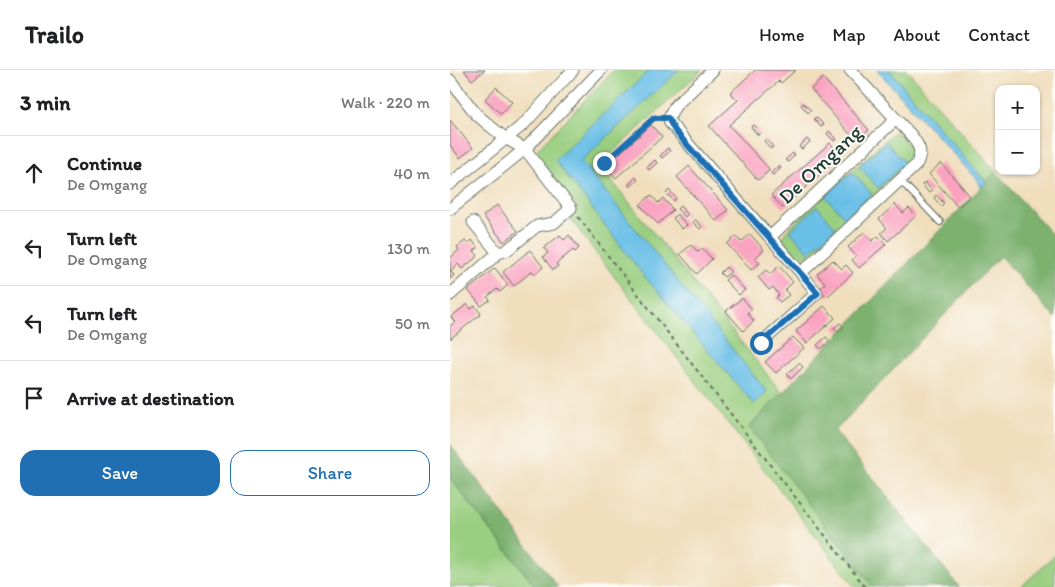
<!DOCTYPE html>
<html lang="en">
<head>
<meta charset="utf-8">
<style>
	:root { --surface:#fff; --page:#f2f2f2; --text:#202124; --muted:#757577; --line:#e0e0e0; --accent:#1f6fb2 }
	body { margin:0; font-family:Itim,sans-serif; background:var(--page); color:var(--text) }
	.controls { position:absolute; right:15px; top:15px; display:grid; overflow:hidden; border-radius:10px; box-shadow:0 1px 4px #0004 }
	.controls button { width:45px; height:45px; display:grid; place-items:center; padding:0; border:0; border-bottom:1px solid var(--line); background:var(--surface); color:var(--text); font:25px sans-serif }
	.stop { position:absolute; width:15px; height:15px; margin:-11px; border:4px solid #1f6fb2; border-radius:50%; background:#fff }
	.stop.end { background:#1f6fb2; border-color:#fff; box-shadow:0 1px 5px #0008 }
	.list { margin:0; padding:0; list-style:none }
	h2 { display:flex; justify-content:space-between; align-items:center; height:65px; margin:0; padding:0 20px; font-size:21px }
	h2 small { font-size:16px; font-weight:400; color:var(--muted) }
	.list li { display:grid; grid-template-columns:32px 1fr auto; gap:15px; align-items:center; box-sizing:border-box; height:75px; padding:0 20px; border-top:1px solid var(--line) }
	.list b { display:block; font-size:19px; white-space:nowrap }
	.list p { margin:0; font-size:16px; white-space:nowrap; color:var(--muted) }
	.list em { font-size:16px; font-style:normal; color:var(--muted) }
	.actions { display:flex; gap:10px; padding:15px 20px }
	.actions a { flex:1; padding:11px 0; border:1px solid var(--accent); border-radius:15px; text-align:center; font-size:18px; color:var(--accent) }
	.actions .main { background:var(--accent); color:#fff }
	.icon { flex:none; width:28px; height:28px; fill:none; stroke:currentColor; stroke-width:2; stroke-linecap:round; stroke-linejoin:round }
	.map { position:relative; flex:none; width:605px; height:517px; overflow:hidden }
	header { display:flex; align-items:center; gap:30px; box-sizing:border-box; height:70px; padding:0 25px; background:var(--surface); border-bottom:1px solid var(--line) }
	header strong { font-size:24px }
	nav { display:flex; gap:28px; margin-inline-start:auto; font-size:18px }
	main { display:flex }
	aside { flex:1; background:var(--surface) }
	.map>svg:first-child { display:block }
	.green { fill:#9ace80; stroke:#5c865a }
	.forest { fill:#7bb16e; stroke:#4d7751 }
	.water { fill:#6bbfe7; stroke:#457e8e }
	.building { fill:#faa3c1 }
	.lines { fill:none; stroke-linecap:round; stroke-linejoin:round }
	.service-casing { stroke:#687564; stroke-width:8 }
	.minor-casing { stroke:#687564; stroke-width:13 }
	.path { stroke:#687564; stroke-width:2; stroke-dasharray:4 4; stroke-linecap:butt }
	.service { stroke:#fff; stroke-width:5.5 }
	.minor { stroke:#fff; stroke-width:11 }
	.route { stroke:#1f6fb2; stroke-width:6 }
	.labels { text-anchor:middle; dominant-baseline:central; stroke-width:4; stroke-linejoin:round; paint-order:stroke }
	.street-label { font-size:21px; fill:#1f3d34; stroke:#fdfcf7 }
</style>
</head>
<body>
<header>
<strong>Trailo</strong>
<nav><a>Home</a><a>Map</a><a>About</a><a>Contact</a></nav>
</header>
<main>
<aside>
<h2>3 min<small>Walk · 220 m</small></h2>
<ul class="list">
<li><svg class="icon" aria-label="ahead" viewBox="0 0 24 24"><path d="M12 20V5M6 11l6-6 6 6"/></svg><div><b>Continue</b><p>De Omgang</p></div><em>40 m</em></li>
<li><svg class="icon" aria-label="left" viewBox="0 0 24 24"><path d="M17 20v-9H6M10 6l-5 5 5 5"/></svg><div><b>Turn left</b><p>De Omgang</p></div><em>130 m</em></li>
<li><svg class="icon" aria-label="left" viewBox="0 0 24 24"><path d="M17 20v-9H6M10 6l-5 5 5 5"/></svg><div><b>Turn left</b><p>De Omgang</p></div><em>50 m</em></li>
<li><svg class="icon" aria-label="arrive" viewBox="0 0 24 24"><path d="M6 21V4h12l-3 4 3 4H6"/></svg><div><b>Arrive at destination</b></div></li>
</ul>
<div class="actions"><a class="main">Save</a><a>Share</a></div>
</aside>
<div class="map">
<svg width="605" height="517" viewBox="0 0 605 517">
	<rect width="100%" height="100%" fill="#fdfcf7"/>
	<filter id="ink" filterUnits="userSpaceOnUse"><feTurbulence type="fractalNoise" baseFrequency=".02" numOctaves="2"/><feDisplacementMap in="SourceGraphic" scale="10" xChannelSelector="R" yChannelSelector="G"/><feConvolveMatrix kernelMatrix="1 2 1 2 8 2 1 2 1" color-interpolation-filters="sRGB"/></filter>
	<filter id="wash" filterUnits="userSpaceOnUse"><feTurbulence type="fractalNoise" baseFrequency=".0096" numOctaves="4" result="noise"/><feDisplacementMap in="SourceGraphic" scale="20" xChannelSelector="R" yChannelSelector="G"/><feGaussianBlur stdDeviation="1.12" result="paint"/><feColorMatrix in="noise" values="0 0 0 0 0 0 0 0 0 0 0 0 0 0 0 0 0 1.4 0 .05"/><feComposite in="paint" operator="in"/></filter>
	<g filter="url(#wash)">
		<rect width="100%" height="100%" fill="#f0debd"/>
		<path class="green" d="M 164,0 L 252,0 L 149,95 L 332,323 L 299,357 L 423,517 L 405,517 L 146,183 L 120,148 L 128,138 L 84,83 Z
			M 439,0 L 457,0 L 546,102 L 536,112 Z
			M 444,62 L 461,76 L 465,86 L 361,184 L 349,187 L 332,171 L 337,160 Z
			M 0,408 L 9,420 L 86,517 L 0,517 Z
			M 605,485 L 605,514 L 601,517 L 571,517 Z"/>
		<path class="forest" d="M 546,102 L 605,168 L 605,248 L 550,186 L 385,361 L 509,517 L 423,517 L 299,357 Z
			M 0,374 L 108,517 L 86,517 L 0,408 Z"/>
		<path class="water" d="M 200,0 L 229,0 L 131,91 L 317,322 L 304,334 L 194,206 L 105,90 Z
			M 427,0 L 439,0 L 536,112 L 530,118 L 527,110 Z
			M 436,72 L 455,93 L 428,118 L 409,96 Z
			M 402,102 L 422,124 L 395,148 L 375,126 Z
			M 367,136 L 386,158 L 359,182 L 340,161 Z"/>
		<g id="blocks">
			<path class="building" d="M 14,0 L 35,0 L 22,10 Z
				M 305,0 L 346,0 L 331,13 L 329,11 L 279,55 L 320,100 L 308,110 L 259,56 L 288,30 L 280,23 Z
				M 373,8 L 419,60 L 406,71 L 361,19 Z
				M 46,17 L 62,32 L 51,44 L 35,29 Z
				M 353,33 L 361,40 L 358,43 L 351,35 Z
				M 366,47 L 374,55 L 371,57 L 364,49 Z
				M 0,50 L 23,78 L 10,88 L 0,75 Z
				M 201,55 L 212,67 L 166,108 L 155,96 Z
				M 303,55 L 310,62 L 308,65 L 301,57 Z
				M 379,61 L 387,69 L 384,71 L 377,64 Z
				M 316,69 L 323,77 L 321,79 L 314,71 Z
				M 357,69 L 360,72 L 352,79 L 349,77 Z
				M 380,73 L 391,85 L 333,138 L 321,125 Z
				M 218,78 L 220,81 L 212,88 L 210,86 Z
				M 343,83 L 345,85 L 338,92 L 335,90 Z
				M 205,90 L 207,93 L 199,100 L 197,97 Z
				M 491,93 L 520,126 L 508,137 L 479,104 Z
				M 329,95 L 331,98 L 323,105 L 321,103 Z
				M 239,96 L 278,140 L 266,151 L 227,107 Z
				M 186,107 L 188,110 L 180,117 L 178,115 Z
				M 475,112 L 482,121 L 479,123 L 472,115 Z
				M 219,120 L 226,128 L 224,131 L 216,123 Z
				M 201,125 L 208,133 L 213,128 L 223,140 L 208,154 L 190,135 Z
				M 486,125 L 494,133 L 491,136 L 484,128 Z
				M 445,134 L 453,143 L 459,138 L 466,146 L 438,171 L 431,163 L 437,158 L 429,149 Z
				M 47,135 L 68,161 L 54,172 L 33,146 Z
				M 230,136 L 237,144 L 235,147 L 227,139 Z
				M 227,144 L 237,155 L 232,159 L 223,148 Z
				M 245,149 L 252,157 L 250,159 L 243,152 Z
				M 414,162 L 422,171 L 428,166 L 436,174 L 409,198 L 402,190 L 406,186 L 398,177 Z
				M 300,164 L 314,180 L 305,188 L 310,193 L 301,200 L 277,174 L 286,166 L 291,172 Z
				M 110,165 L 114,170 L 119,165 L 129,178 L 125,182 L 123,180 L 106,194 L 108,196 L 103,200 L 93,187 L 98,183 L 94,178 Z
				M 22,170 L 28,178 L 24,181 L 28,186 L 12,199 L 8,194 L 0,201 L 4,205 L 0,209 L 0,188 L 9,180 L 7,177 L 15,171 L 18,174 Z
				M 241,175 L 248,182 L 252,178 L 262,189 L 247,204 L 230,184 Z
				M 80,180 L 93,197 L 85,204 L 82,201 L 64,216 L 53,202 Z
				M 383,190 L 392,199 L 396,195 L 403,203 L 377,227 L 370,219 L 375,213 L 367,204 Z
				M 329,196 L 343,212 L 335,220 L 339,225 L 330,232 L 326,228 L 329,225 L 323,217 L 319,220 L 308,207 L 316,200 L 320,204 Z
				M 276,197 L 281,202 L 274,207 L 270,203 Z
				M 45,198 L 58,215 L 50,222 L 47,219 L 37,227 L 40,230 L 31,236 L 18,220 Z
				M 281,205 L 295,220 L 289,225 L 275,210 Z
				M 292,228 L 302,239 L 297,243 L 304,251 L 293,261 L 276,241 Z
				M 17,234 L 21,239 L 25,236 L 31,244 L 0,269 L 0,256 L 5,252 L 1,247 Z
				M 374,236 L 385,248 L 357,273 L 346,261 Z
				M 390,253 L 394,257 L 388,262 L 384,258 Z
				M 343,267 L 354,278 L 326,303 L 315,292 Z
				M 376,267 L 380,271 L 371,279 L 367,275 Z
				M 349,293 L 353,297 L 341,309 L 337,304 Z"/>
		</g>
	</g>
	<g filter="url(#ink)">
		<use href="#blocks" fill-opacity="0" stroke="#687564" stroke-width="1"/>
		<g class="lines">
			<g class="service-casing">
				<path id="service" d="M 450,110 L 490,152"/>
			</g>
			<g class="minor-casing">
				<path id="minor" d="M 263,0 L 225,36 L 219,48 L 220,53 L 351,203 L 466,95 C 473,82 470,77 461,65 L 400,0
					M 0,10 L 26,44 L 40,56 L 55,68 L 75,79 L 121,138 L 104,153 L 87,156 L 56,181 L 48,183 L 0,225
					M 0,114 L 74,54 L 123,0
					M 0,139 L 75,79 L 151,0
					M 23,152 L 48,183
					M 320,167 L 446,49
					M 311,273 L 367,223 L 351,203"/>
			</g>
			<path class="path" d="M 154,93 L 204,48 L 209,48
				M 128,147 L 415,517"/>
			<use href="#service" class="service"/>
			<use href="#minor" class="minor"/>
		</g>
	</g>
	<g class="lines" filter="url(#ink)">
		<path class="route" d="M 154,93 L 204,48 L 218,48 L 225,61 L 368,223 L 311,273"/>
	</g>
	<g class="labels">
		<g class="street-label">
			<text transform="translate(370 94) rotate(-43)">De Omgang</text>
		</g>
	</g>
</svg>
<div class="controls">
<button>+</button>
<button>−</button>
</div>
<div class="stop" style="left:311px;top:273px"></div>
<div class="stop end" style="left:154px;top:93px"></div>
</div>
</main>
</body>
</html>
